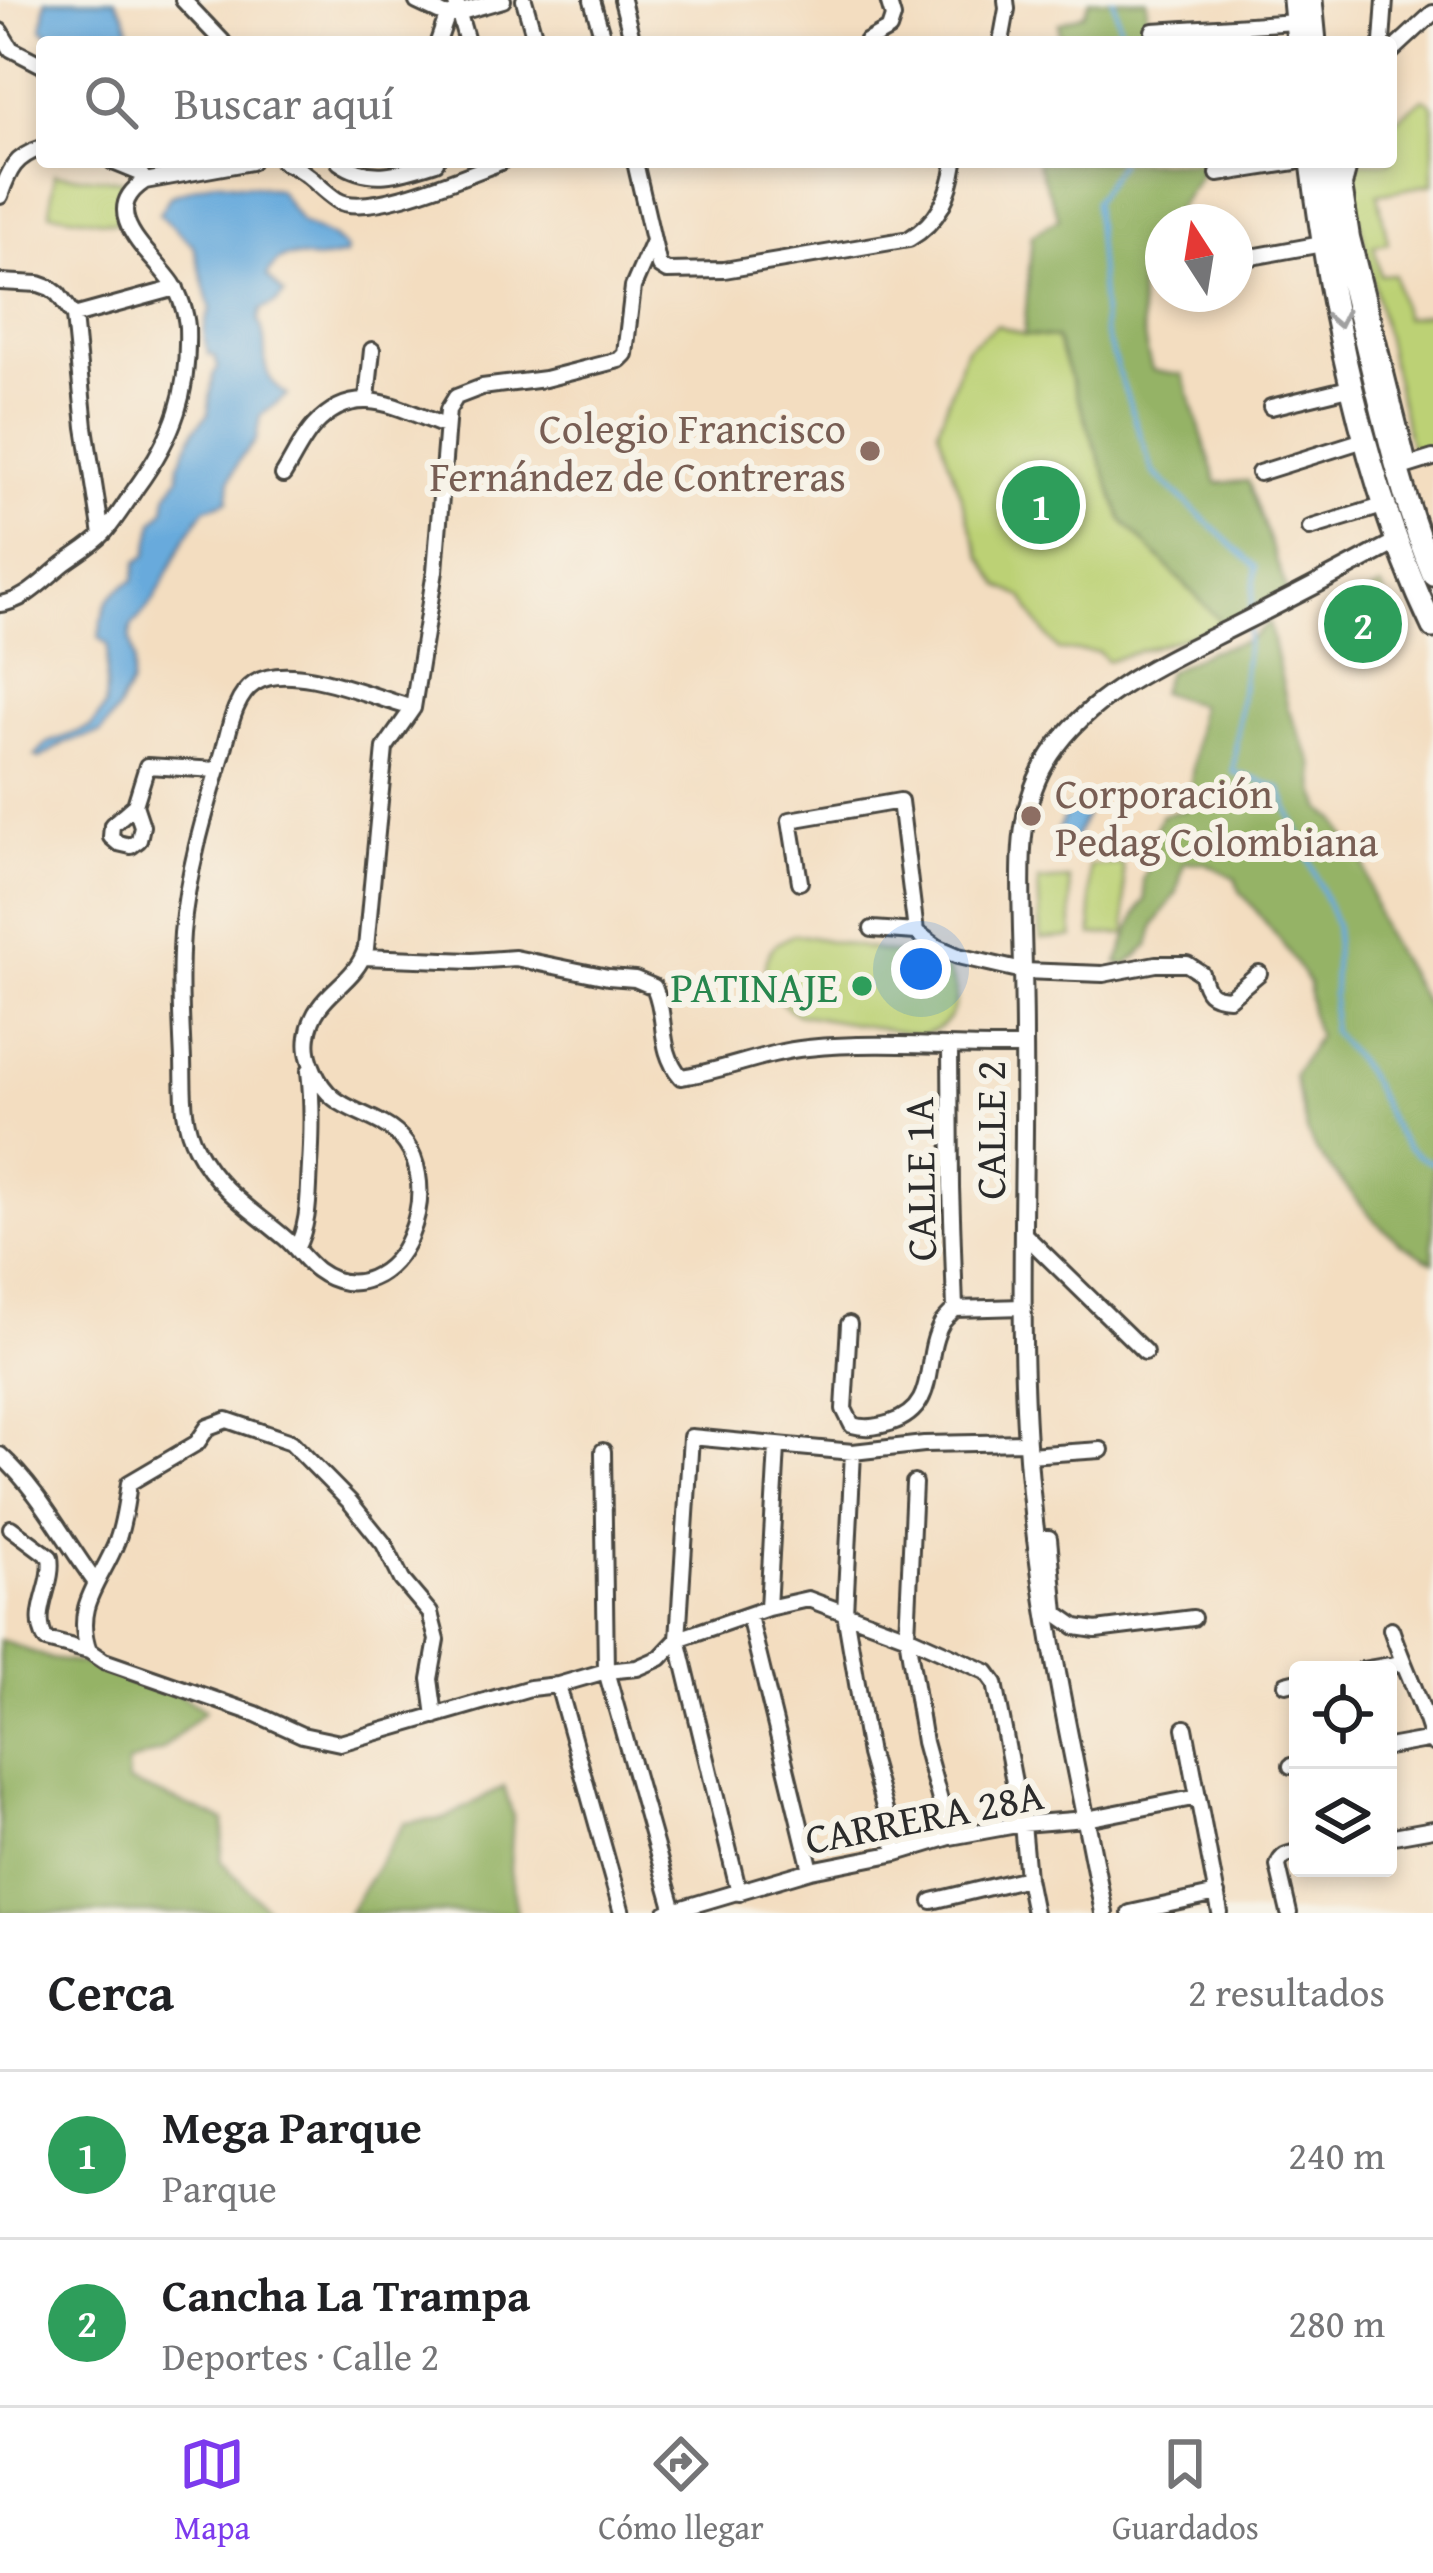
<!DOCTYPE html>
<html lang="es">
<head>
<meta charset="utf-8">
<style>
	:root { --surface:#fff; --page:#f2f2f2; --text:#202124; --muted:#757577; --line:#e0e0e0; --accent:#7c3aed }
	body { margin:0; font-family:"Gentium Book Plus",serif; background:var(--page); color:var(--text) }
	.controls { position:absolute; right:36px; bottom:36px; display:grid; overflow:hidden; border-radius:12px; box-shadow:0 6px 18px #0003 }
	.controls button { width:108px; height:108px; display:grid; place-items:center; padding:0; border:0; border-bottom:3px solid var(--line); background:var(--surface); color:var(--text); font:60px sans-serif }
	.compass { position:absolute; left:1145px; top:204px; width:108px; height:108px; border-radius:50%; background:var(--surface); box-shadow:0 6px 18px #0003; rotate:348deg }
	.you { position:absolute; left:921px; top:969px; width:42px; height:42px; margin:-30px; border:9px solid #fff; border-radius:50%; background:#1a73e8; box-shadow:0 0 0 18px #1a73e833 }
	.badge { display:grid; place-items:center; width:78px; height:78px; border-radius:50%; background:var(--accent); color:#fff; font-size:39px; font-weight:700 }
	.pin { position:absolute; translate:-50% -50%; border:6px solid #fff; box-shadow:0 3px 12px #0006 }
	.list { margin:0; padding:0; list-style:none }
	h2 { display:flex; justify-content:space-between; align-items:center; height:156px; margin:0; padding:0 48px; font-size:51px }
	h2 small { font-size:39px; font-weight:400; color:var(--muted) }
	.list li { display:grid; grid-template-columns:78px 1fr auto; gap:36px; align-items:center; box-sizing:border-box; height:168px; padding:0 48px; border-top:3px solid var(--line) }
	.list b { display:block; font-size:45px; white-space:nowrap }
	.list p { margin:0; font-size:39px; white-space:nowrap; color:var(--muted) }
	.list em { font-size:39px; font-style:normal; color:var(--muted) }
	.icon { flex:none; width:66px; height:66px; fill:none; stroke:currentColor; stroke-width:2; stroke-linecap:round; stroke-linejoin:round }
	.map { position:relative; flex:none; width:1433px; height:1913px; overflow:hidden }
	.search { position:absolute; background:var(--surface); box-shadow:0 6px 18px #0003; left:36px; right:36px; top:36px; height:132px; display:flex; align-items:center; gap:30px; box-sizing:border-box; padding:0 42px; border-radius:12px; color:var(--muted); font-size:45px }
	.sheet { height:492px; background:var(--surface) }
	nav { display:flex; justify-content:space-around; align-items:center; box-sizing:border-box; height:168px; border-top:3px solid var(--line); background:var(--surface); font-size:33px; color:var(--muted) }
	nav a { display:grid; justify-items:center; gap:6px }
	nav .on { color:var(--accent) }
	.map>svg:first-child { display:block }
	.green { fill:#bcd174; stroke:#747e50; stroke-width:3 }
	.forest { fill:#95b366; stroke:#606f48; stroke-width:3 }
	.water { fill:#67aadc; stroke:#496a84; stroke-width:3 }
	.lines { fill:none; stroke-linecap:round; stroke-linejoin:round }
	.stream { stroke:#67aadc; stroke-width:4.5 }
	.minor-casing { stroke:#494641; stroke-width:20 }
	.tertiary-casing { stroke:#494641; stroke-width:22 }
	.primary-casing { stroke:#494641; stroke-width:27 }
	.minor { stroke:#fff; stroke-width:14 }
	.tertiary { stroke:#fff; stroke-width:16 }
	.primary { stroke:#fff; stroke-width:21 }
	.oneway { stroke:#a0a0a0 }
	.education-dot { fill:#8d6e63; stroke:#f7f3e8; stroke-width:4.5 }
	.leisure-dot { fill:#2e9e5b; stroke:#f7f3e8; stroke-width:4.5 }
	.labels { text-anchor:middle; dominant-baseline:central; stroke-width:12; stroke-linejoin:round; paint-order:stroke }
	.education-label { font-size:42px; fill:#785e54; stroke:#f7f3e8; text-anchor:end }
	.leisure-label { font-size:42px; fill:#27864d; stroke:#f7f3e8; text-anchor:end }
	.street-label { font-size:42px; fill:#2b2b2b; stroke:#f7f3e8 }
</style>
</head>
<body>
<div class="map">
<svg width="1433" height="1913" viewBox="0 0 1433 1913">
	<rect width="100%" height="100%" fill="#f7f3e8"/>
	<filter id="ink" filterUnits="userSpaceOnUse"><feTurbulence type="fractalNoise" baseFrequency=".00833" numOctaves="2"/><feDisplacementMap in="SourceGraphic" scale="24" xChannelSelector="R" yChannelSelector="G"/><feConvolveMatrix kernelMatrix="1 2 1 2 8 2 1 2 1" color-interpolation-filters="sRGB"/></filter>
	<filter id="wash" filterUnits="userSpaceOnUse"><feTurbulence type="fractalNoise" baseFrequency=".004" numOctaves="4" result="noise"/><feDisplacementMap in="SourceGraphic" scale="48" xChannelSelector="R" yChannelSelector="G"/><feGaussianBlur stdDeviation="2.7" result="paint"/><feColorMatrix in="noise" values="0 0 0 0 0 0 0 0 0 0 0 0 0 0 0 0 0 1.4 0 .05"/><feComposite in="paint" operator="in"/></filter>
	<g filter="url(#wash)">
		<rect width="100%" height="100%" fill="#f3ddc0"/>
		<path class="green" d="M 1424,98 L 1433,106 L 1433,184 L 1378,194 L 1388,243 L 1374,246 L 1380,275 L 1394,274 L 1404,318 L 1433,313 L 1433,448 L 1412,454 L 1350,179 L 1358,162 L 1391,162 L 1391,123 Z
			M 54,174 L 122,180 L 117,223 L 50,213 Z
			M 997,325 L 1024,335 L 1056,338 L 1122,520 L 1224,625 L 1107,661 L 1099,652 L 1058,650 L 1037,623 L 1024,598 L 1000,586 L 981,556 L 938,429 L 966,348 Z
			M 1381,587 L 1403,632 L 1346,660 L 1324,615 Z
			M 1123,864 L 1126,934 L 1092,935 L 1089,866 Z
			M 1069,879 L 1073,937 L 1041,939 L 1038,881 Z
			M 795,934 L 939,962 C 968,987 958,1030 918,1035 L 797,1014 C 774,1002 751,968 776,944 C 778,943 793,934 795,934 Z"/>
		<path class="forest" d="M 1090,0 L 1147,0 L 1146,42 L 1059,42 L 1059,23 L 1084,14 Z
			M 1037,162 L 1202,162 L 1200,175 L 1168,222 L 1163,222 C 1160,238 1144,249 1141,264 C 1136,294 1143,341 1152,370 L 1183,375 L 1217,483 L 1248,481 L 1287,591 L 1224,625 L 1122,520 L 1056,338 L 1024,335 L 1032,235 L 1059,218 Z
			M 1269,623 L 1288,709 L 1314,766 L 1316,791 L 1323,810 L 1336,820 L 1347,839 L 1362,851 L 1371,894 L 1383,931 L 1433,1017 L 1433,1262 L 1402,1244 L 1376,1222 L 1315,1150 L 1307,1131 L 1294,1075 L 1318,1036 L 1310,1011 L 1309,984 L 1280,940 L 1240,891 L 1235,878 L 1205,863 L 1184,862 L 1177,892 L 1154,926 L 1149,946 L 1126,965 L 1117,963 C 1127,942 1131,918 1145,900 L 1143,879 L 1156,853 L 1154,833 L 1162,815 L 1186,810 L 1192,775 L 1199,705 L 1160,692 L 1167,672 L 1207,652 L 1249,640 Z
			M 0,1640 L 51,1659 L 93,1665 L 177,1693 L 205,1711 L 160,1751 L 127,1764 L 128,1782 L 224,1820 L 221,1861 L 271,1913 L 0,1913 Z
			M 504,1787 L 513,1816 L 510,1870 L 517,1913 L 348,1913 L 404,1823 L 444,1819 Z"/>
		<path class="water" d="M 46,0 L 115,0 L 125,16 L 132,39 L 128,42 L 60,42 L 42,29 Z
			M 215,181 L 278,189 L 302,223 L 332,237 L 346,249 L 345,255 C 334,257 323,261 312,259 C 288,256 280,252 267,276 L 284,294 L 276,303 L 261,310 L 258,320 C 274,351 251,370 287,395 L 260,416 L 256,440 L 239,460 L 230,480 L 228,501 L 206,508 L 186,537 L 154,600 L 131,627 L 130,639 L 134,660 L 131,684 L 117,711 L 101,733 L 66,742 L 40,758 L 35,756 L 47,743 L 91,727 L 105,707 L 108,645 L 99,638 C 104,606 103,596 134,580 L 137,562 L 147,555 L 154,522 L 165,509 L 167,495 L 179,476 L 179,464 L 195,429 L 208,414 L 213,375 L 218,368 L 215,356 L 209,355 C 203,339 202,325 211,310 L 194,246 L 159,214 L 171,195 Z
			M 1069,807 L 1086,815 L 1072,844 L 1055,836 Z"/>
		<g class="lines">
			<path class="stream" d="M 1113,0 L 1124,42
				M 1120,162 L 1094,202 L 1104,330 L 1153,472 L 1256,567 L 1251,612
				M 1249,624 L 1233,772 L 1280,788 L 1336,926 L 1332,1031 C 1342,1044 1355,1056 1364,1070 C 1387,1102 1390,1149 1433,1163"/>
		</g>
	</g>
	<g filter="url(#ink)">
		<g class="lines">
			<g class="minor-casing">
				<path id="minor" d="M 183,0 L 223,42
					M 455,0 L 467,42
					M 524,0 L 536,42
					M 592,0 L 604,42
					M 622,0 L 633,42
					M 417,2 L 447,16 L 503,0
					M 0,31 L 11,49 L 42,65
					M 1153,31 L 1296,22
					M 438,42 L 447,16
					M 866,42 L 889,29 L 893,17 L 888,0
					M 1001,42 L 1007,9 L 1006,0
					M 1382,42 L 1385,0
					M 1391,52 L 1433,13
					M 113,162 L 140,173 L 145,181
					M 283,162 C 309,171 316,186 337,200 C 367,219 468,174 501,162
					M 339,162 C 370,184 402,173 436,162
					M 635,162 L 659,266 L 667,271 L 724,270 L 909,239 C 939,221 950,196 955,162
					M 1350,162 L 1344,185 L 1352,237 L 1409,465
					M 1218,174 L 1295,162
					M 0,196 C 9,170 15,156 42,148
					M 1235,260 L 1322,244
					M 1157,274 L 1163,273
					M 0,282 L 39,284 L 50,288 L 58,294 L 74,316 L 85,427 L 102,535
					M 74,316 L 176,288
					M 367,398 L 372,350
					M 1271,407 L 1353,387
					M 1404,467 L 1433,458
					M 1259,473 L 1367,439
					M 283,475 C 293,459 302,439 314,426 C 356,380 397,408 445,426
					M 1310,528 L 1386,505
					M 0,604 C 25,601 41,582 61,566 C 75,555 92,546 104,533 C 116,519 126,503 136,488 C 175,434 189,393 187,327 C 186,313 180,295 173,284 C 152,253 95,213 145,181 L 251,162
					M 413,708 C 374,698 291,660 255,683 C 233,697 229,733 222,756 C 205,813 187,873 182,933 C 179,975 181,1018 183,1060 C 184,1090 181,1120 196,1148 C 218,1190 251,1209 285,1238 C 296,1247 305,1261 317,1270 C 355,1298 394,1275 410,1236 C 426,1198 424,1146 383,1124 C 353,1107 329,1106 314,1071 C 309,1059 306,1049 308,1036 C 314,992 355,986 366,948 L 385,748 L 413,708 L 435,571 L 448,410 L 456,397 L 482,387 L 545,379 L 619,360 L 625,354 L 633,287 L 653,241
					M 135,805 L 142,826 L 139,840 L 131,846 L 118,843 L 111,837 L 112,825 L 135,805 L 147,766 L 218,770
					M 800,882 L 790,820 L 900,801 L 916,932
					M 872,929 L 916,932 L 937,947 L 958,956 L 1023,971 L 1103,974 L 1156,964 L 1187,964 L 1201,973 C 1206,992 1209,997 1229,998 L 1259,973
					M 363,957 L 472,961 L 515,958 L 608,977 L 635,979 L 654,987 C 668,1018 657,1049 681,1077 C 724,1071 765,1052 808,1048 C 879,1041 953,1048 1024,1047
					M 950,1048 L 951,1187 L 955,1309
					M 1025,1235 L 1145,1352
					M 296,1249 C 310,1222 308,1196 310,1166 C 312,1133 313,1104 309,1071
					M 849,1324 L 844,1409 L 852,1425 C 866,1429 876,1427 890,1423 C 941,1407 921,1359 942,1323 C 943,1321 953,1311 955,1309 L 1023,1307
					M 603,1451 L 606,1671 L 674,1911
					M 853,1452 L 845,1613 L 869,1754 L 897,1853
					M 0,1455 C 40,1491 64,1540 96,1583
					M 1028,1455 L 1101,1450
					M 914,1483 L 907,1636 L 924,1742 L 950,1837
					M 11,1528 L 50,1557 C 55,1586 30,1612 46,1640 L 89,1651 L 104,1661 L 256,1714 L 302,1735 L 340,1743 L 530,1688 L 558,1685 L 606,1671 L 637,1668 L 660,1658 L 678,1639 L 768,1608 L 808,1599 L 907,1636 L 987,1672 L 995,1683 L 1022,1824 L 1027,1878 L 1034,1913
					M 1035,1538 L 1049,1538 L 1056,1613 L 1076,1627 L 1096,1630 L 1193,1618
					M 768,1608 L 777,1447
					M 749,1616 L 811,1870
					M 1391,1629 C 1404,1668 1423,1703 1433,1743
					M 89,1651 C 72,1605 102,1581 117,1541 C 124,1522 126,1503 129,1483 L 197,1443 L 208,1427 L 227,1420 L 291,1442 L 350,1502 L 384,1544 L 402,1580 L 430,1613 L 437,1640 L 430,1679 L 435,1716
					M 1362,1670 L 1402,1663
					M 1286,1684 L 1298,1681
					M 558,1685 L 622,1913
					M 1185,1728 L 1220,1913
					M 1388,1747 L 1432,1739
					M 1291,1766 L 1298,1765
					M 1388,1837 L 1433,1829
					M 739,1893 L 678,1639 L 691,1437 L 853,1452 L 924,1444 L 1027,1442
					M 932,1901 L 1027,1878
					M 666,1913 L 811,1870 L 897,1853 L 950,1837 L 1022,1824 L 1086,1819 L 1198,1797
					M 1130,1913 L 1217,1894
					M 1289,1913 L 1278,1866 C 1281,1855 1287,1854 1298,1852"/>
			</g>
			<g class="tertiary-casing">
				<path id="tertiary" d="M 1104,1913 C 1078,1773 1044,1634 1031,1492 C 1016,1342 1026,1190 1024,1039 C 1024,1002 1023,966 1022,930 C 1021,870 1015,806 1051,754 C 1095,688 1175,657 1243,622 C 1295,596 1346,569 1396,542"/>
			</g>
			<g class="primary-casing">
				<path id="primary" d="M 1294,0 L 1298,42
					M 1311,0 L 1315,42
					M 1312,162 C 1331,316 1366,487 1433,627
					M 1328,162 C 1335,223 1352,284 1366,343 C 1385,422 1402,499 1433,574"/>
			</g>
			<use href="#minor" class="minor"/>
			<use href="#tertiary" class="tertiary"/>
			<use href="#primary" class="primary"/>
		</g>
		<defs><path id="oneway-chevron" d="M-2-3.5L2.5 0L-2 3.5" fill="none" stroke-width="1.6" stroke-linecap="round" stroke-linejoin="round" transform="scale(3)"/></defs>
		<use class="oneway" href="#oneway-chevron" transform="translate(1338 319) rotate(78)"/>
	</g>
	<g class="education-dot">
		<circle cx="870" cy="451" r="12"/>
		<circle cx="1031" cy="816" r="12"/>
	</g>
	<circle class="leisure-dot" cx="862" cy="986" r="12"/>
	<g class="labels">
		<g class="education-label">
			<text x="846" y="427">Colegio Francisco<tspan x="846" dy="48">Fernández de Contreras</tspan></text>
			<text x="1055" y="792" text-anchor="start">Corporación<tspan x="1055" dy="48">Pedag Colombiana</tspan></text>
		</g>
		<g class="leisure-label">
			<text x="838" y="986">PATINAJE</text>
		</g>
		<g class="street-label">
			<text transform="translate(989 1130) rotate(-90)">CALLE 2</text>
			<text transform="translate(919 1179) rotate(-91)">CALLE 1A</text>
			<text transform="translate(924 1816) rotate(-11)">CARRERA 28A</text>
		</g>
	</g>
</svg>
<div class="controls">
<button><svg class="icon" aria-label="locate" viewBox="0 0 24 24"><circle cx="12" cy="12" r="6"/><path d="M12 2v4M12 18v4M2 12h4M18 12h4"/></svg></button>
<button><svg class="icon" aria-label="layers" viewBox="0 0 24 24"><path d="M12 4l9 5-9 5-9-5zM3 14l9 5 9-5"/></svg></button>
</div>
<svg class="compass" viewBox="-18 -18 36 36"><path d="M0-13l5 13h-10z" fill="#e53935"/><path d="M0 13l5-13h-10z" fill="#757577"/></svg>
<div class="you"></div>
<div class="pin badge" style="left:1041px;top:505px;background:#2e9e5b">1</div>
<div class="pin badge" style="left:1363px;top:624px;background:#2e9e5b">2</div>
<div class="search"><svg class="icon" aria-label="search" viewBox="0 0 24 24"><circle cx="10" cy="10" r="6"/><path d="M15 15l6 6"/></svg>Buscar aquí</div>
</div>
<section class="sheet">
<h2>Cerca<small>2 resultados</small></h2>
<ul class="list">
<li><span class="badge" style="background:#2e9e5b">1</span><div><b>Mega Parque</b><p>Parque</p></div><em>240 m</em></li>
<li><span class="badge" style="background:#2e9e5b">2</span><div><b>Cancha La Trampa</b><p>Deportes · Calle 2</p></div><em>280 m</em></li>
</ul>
</section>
<nav>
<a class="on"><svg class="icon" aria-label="map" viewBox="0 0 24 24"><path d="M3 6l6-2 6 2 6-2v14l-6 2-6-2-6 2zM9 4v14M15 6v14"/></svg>Mapa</a>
<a><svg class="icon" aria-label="directions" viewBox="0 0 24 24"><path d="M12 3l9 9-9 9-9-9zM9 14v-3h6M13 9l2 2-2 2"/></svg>Cómo llegar</a>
<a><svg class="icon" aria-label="saved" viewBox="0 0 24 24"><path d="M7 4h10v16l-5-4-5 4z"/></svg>Guardados</a>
</nav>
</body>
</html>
